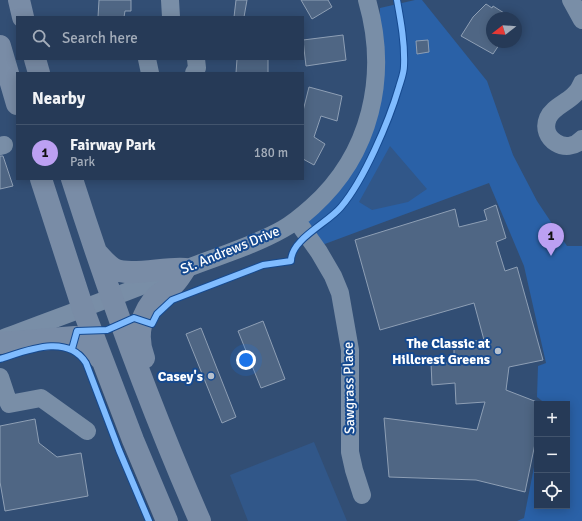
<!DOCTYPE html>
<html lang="en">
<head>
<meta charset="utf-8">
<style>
	:root { --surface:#263a57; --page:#324561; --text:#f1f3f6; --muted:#a4adba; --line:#42546d; --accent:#bca0f2 }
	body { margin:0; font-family:Signika,sans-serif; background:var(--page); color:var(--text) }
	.controls { position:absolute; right:12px; bottom:12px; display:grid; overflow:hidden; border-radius:0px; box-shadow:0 2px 10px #0003 }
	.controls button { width:36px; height:36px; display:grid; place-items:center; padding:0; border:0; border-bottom:1px solid var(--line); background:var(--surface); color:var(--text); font:20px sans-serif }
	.compass { position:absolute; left:486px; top:12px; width:36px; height:36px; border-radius:50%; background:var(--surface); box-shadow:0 2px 10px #0003; rotate:253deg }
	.you { position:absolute; left:246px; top:360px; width:14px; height:14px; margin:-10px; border:3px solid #fff; border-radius:50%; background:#1a73e8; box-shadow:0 0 0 6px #1a73e833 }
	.badge { display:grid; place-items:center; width:26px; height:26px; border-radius:50%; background:var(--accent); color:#111; font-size:13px; font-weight:700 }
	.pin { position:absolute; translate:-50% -33px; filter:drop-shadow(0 1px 2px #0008) }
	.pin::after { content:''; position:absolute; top:21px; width:14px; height:12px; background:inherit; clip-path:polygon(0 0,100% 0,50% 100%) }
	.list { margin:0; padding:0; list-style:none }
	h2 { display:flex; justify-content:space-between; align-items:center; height:52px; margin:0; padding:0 16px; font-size:17px }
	h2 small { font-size:13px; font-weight:400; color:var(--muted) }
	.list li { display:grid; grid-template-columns:26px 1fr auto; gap:12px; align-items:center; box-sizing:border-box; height:56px; padding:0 16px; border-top:1px solid var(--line) }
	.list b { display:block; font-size:15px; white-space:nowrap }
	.list p { margin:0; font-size:13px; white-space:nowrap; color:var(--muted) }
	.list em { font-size:13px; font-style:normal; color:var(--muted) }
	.icon { flex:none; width:22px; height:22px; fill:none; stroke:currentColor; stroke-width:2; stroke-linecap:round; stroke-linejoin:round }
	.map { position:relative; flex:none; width:582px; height:521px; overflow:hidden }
	.search { position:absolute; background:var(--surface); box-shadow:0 2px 10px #0003; left:16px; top:16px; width:288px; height:44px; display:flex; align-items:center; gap:10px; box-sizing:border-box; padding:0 14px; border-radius:0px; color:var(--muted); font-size:15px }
	.panel { position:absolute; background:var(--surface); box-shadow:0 2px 10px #0003; left:16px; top:72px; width:288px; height:108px; border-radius:0px }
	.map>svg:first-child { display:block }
	.green { fill:#2a61a7 }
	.water { fill:#315789 }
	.building { fill:#4f6684; stroke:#8e9fb5 }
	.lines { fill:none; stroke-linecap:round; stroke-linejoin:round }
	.minor { stroke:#798ea7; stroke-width:18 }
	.major { stroke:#798ca6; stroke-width:22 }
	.cycleway-casing { stroke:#164a90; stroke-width:8 }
	.cycleway { stroke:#80bcff; stroke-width:6 }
	.poi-dot { fill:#b7c1ce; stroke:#164a90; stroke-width:1.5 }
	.labels { text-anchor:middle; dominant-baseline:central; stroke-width:4; stroke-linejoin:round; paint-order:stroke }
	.street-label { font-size:14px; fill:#fff; stroke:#164a90 }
	.poi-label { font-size:14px; font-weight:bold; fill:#fff; stroke:#164a90; text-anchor:end }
</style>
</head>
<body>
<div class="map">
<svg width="582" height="521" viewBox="0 0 582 521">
	<rect width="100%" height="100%" fill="#324e74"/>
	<path class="green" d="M 415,0 L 422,0 L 487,81 L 513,155 L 537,201 L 567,246 L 582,246 L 582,521 L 517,521 L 524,518 L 537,452 L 537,506 L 567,506 L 567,404 L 546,404 L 537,397 L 538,366 L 546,363 L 524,266 L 489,183 L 322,245 L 307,222 L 377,110 L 380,8 Z"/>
	<path class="water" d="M 390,146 L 427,189 L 408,202 L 372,210 L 359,202 Z
		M 314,442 L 347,521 L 248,521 L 230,475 Z"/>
	<path class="building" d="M 99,0 L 131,0 L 131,11 L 125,11 L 124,17 L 98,17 Z
		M 236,0 L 247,0 L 244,17 L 234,17 Z
		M 301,0 L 328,0 L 332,7 L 312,19 Z
		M 486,4 L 492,8 L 493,6 L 512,18 L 492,18 L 492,42 L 501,42 L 493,54 L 461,36 L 473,17 Z
		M 343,35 L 346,60 L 306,66 L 303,40 Z
		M 428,40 L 429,52 L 417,54 L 416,41 Z
		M 237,59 L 268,59 L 268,73 L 236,73 Z
		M 309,87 L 342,96 L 337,121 L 321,116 L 314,137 L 325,144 L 314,165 L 303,159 L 303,111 Z
		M 0,156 L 3,156 L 13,186 L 0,189 Z
		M 496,205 L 506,238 L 496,242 L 505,271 L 517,267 L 543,360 L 509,367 L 506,390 L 537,402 L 537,434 L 525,492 L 476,480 L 389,477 L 384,418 L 477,430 L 485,402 L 456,404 L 455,383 L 432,385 L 431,363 L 454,363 L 454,343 L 484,340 L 474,303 L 380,330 L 355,240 L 455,209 L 459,227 L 487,220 L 484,210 Z
		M 263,321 L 285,379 L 261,388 L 238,331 Z
		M 201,328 L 236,417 L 222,423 L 186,334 Z
		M 35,419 L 39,443 L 57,457 L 81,453 L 88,496 L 5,511 L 0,482 L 0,426 Z"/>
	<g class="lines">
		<path class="minor" d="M 170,0 L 171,17
			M 571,0 L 582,20
			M 147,59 L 150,73
			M 194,73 L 197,68 L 196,59
			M 582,83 C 575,102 554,104 548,118 C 539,139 567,156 582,139
			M 0,146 L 4,145
			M 297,221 L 319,252 L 333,276 L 340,293 L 350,350 L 350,452 L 354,470 L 362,495
			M 4,338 C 65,315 125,293 185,269 C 218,256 253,246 283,229 C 294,223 303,215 312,207 C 371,154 389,76 367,0
			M 0,377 L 9,404 L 41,398 L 87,431"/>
		<path class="major" d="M 19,0 L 23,17
			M 0,46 L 17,104
			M 35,59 L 39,73
			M 41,179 L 83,309 L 133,440 L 167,521
			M 72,179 C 109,295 151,409 200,521
			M 96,252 C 102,258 107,265 114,269 C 129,277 165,267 185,269
			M 0,343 L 75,337 L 89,343 L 100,358
			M 144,358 C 135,335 141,312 158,295 C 162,291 168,290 172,286 C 177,282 181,275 185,269"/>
		<g class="cycleway-casing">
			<path id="cycleway" d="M 72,349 L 77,331 L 107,330 L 134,318 L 152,324 L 157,314 L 172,300 L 263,265 L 291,261 C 291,239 328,223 341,207 C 364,180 389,121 399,87 C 401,80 404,73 404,66 C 405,44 401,22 397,0
				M 0,359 C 26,351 67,333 86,363 L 119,450 L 149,521"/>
		</g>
		<use href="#cycleway" class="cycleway"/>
	</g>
	<g class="poi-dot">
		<circle cx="498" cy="351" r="4"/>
		<circle cx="211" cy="376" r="4"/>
	</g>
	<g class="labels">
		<g class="street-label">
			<text transform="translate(230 250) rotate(-22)">St. Andrews Drive</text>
			<text transform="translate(349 388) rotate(-91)">Sawgrass Place</text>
		</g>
		<g class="poi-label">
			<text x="490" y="343">The Classic at<tspan x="490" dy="16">Hillcrest Greens</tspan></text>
			<text x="203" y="376">Casey's</text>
		</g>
	</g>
</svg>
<div class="controls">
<button>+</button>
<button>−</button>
<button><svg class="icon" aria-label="locate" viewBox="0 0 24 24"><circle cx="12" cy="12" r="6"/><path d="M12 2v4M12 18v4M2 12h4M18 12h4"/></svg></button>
</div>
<svg class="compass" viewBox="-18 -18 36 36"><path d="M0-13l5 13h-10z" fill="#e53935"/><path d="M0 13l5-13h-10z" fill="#a4adba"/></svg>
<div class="you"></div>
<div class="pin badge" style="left:551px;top:256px">1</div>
<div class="search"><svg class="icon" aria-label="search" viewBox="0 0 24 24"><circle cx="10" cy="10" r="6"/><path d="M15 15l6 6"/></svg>Search here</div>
<section class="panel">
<h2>Nearby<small></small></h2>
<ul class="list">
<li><span class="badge">1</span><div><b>Fairway Park</b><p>Park</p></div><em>180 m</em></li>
</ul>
</section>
</div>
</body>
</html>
